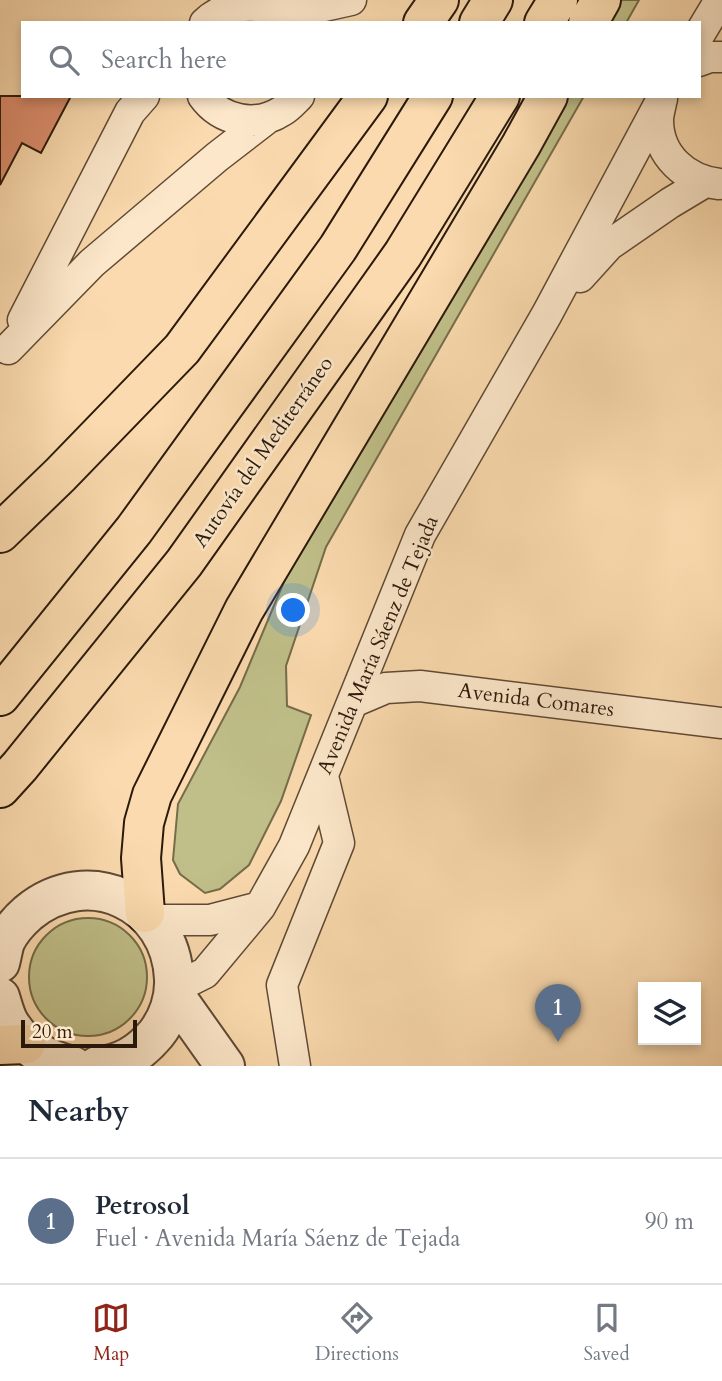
<!DOCTYPE html>
<html lang="en">
<head>
<meta charset="utf-8">
<style>
	:root { --surface:#fff; --page:#f6f6f7; --text:#1f2937; --muted:#747a83; --line:#e0e1e3; --accent:#8f2418 }
	body { margin:0; font-family:Cardo,serif; background:var(--page); color:var(--text) }
	.controls { position:absolute; right:21px; bottom:21px; display:grid; overflow:hidden; border-radius:0px; box-shadow:0 4px 10px #0003 }
	.controls button { width:63px; height:63px; display:grid; place-items:center; padding:0; border:0; border-bottom:2px solid var(--line); background:var(--surface); color:var(--text); font:35px sans-serif }
	.scale { position:absolute; left:21px; bottom:18px; width:116px; box-sizing:border-box; padding-left:7px; border:4px solid #2b1a0c; border-top:0; font-size:19px; line-height:24px; white-space:nowrap; color:#2b1a0c; -webkit-text-stroke:5px #fce7ca; paint-order:stroke }
	.you { position:absolute; left:294px; top:611px; width:24px; height:24px; margin:-18px; border:5px solid #fff; border-radius:50%; background:#1a73e8; box-shadow:0 0 0 10px #1a73e833 }
	.badge { display:grid; place-items:center; width:46px; height:46px; border-radius:50%; background:var(--accent); color:#fff; font-size:23px; font-weight:700 }
	.pin { position:absolute; translate:-50% -58px; filter:drop-shadow(0 2px 4px #0008) }
	.pin::after { content:''; position:absolute; top:37px; width:24px; height:21px; background:inherit; clip-path:polygon(0 0,100% 0,50% 100%) }
	.list { margin:0; padding:0; list-style:none }
	h2 { display:flex; justify-content:space-between; align-items:center; height:91px; margin:0; padding:0 28px; font-size:30px }
	h2 small { font-size:23px; font-weight:400; color:var(--muted) }
	.list li { display:grid; grid-template-columns:46px 1fr auto; gap:21px; align-items:center; box-sizing:border-box; height:126px; padding:0 28px; border-top:2px solid var(--line) }
	.list b { display:block; font-size:26px; white-space:nowrap }
	.list p { margin:0; font-size:23px; white-space:nowrap; color:var(--muted) }
	.list em { font-size:23px; font-style:normal; color:var(--muted) }
	.icon { flex:none; width:38px; height:38px; fill:none; stroke:currentColor; stroke-width:2; stroke-linecap:round; stroke-linejoin:round }
	.map { position:relative; flex:none; width:722px; height:1066px; overflow:hidden }
	.search { position:absolute; background:var(--surface); box-shadow:0 4px 10px #0003; left:21px; right:21px; top:21px; height:77px; display:flex; align-items:center; gap:18px; box-sizing:border-box; padding:0 24px; border-radius:0px; color:var(--muted); font-size:26px }
	.sheet { height:217px; background:var(--surface) }
	nav { display:flex; justify-content:space-around; align-items:center; box-sizing:border-box; height:98px; border-top:2px solid var(--line); background:var(--surface); font-size:19px; color:var(--muted) }
	nav a { display:grid; justify-items:center; gap:4px }
	nav .on { color:var(--accent) }
	.map>svg:first-child { display:block }
	.green { fill:#c0bf89; stroke:#766c4a; stroke-width:2 }
	.building { fill:#dc8e6d; stroke:#2b1a0c; stroke-width:2 }
	.lines { fill:none; stroke-linecap:round; stroke-linejoin:round }
	.minor-casing { stroke:#5f4a34; stroke-width:33 }
	.tertiary-casing { stroke:#5f4a34; stroke-width:42 }
	.motorway-casing { stroke:#2b1a0c; stroke-width:42 }
	.minor { stroke:#fce7ca; stroke-width:30 }
	.tertiary { stroke:#fce7ca; stroke-width:38 }
	.motorway { stroke:#fadaae; stroke-width:38 }
	.labels { text-anchor:middle; dominant-baseline:central; stroke-width:5; stroke-linejoin:round; paint-order:stroke }
	.street-label { font-size:21px; fill:#2b1a0c; stroke:#fce7ca }
</style>
</head>
<body>
<div class="map">
<svg width="722" height="1066" viewBox="0 0 722 1066">
	<rect width="100%" height="100%" fill="#fadaae"/>
	<filter id="stains"><feTurbulence type="fractalNoise" baseFrequency=".00286" numOctaves="4"/><feColorMatrix values="0 0 0 0 .2 0 0 0 0 .09 0 0 0 0 .02 0 0 0 .5 -.17"/></filter>
	<radialGradient id="worn" r=".72"><stop offset=".6" stop-color="#630" stop-opacity="0"/><stop offset="1" stop-color="#630" stop-opacity=".3"/></radialGradient>
	<path class="green" d="M 608,0 L 639,0 L 626,23 L 595,23 Z
		M 554,96 L 584,96 L 326,547 L 286,666 L 287,706 L 311,715 L 281,801 L 249,865 L 220,889 L 205,893 L 180,874 L 173,860 L 178,804 L 240,687 L 288,572 Z
		M29 977a59 59 0 1 1 118 0a59 59 0 1 1-118 0Z"/>
	<path class="building" d="M 0,96 L 71,96 L 41,153 L 22,143 L 0,185 Z"/>
	<g class="lines">
		<g class="minor-casing">
			<path id="minor" d="M 280,9 L 324,6 L 351,0
				M 205,23 C 228,0 271,0 296,23
				M 699,35 L 720,0
				M 699,61 L 710,57 L 722,57
				M 203,96 C 221,121 256,128 282,111 C 288,108 294,101 299,96
				M 661,103 C 660,108 658,115 658,120 C 658,156 686,180 719,184
				M 580,277 L 609,245 L 670,203 L 705,182
				M 23,320 L 130,112 L 144,96
				M 8,349 L 92,263 L 217,157 L 265,120
				M 353,702 L 386,688 L 420,686 L 722,723
				M 152,920 L 210,920 L 260,907
				M 175,988 L 205,973 L 260,907 L 294,846 L 420,535 L 547,314 L 662,99
				M 295,1066 L 282,985 L 339,843 L 323,776"/>
		</g>
		<g class="tertiary-casing">
			<path id="tertiary" d="M 0,963 C 2,956 3,948 5,942 C 10,931 19,921 28,913 C 88,863 171,902 174,979 C 175,998 168,1019 156,1034 C 141,1052 121,1065 97,1066
				M 174,994 L 225,1066
				M 0,997 C 3,1006 5,1016 10,1024 C 26,1049 45,1059 73,1066"/>
		</g>
		<g class="motorway-casing">
			<path id="motorway" d="M 423,23 L 439,0
				M 479,23 L 493,0
				M 544,23 L 558,0
				M 588,23 L 601,0
				M 0,533 L 60,475 L 182,349 L 368,96
				M 0,696 L 134,530 L 338,248 L 433,96
				M 0,788 L 20,766 L 184,563 L 403,254 L 500,96
				M 145,913 L 141,858 L 144,823 L 152,795 L 244,610 L 521,145 L 548,96
				M 0,1045 L 26,1044"/>
		</g>
		<use href="#minor" class="minor"/>
		<use href="#tertiary" class="tertiary"/>
		<use href="#motorway" class="motorway"/>
	</g>
	<g class="labels">
		<g class="street-label">
			<text transform="translate(263 452) rotate(-55)">Autovía del Mediterráneo</text>
			<text transform="translate(378 645) rotate(-67)">Avenida María Sáenz de Tejada</text>
			<text transform="translate(536 700) rotate(7)">Avenida Comares</text>
		</g>
	</g>
	<rect width="100%" height="100%" filter="url(#stains)"/>
	<rect width="100%" height="100%" fill="url(#worn)"/>
</svg>
<div class="controls">
<button><svg class="icon" aria-label="layers" viewBox="0 0 24 24"><path d="M12 4l9 5-9 5-9-5zM3 14l9 5 9-5"/></svg></button>
</div>
<div class="scale">20 m</div>
<div class="you"></div>
<div class="pin badge" style="left:558px;top:1042px;background:#5c6f8a">1</div>
<div class="search"><svg class="icon" aria-label="search" viewBox="0 0 24 24"><circle cx="10" cy="10" r="6"/><path d="M15 15l6 6"/></svg>Search here</div>
</div>
<section class="sheet">
<h2>Nearby<small></small></h2>
<ul class="list">
<li><span class="badge" style="background:#5c6f8a">1</span><div><b>Petrosol</b><p>Fuel · Avenida María Sáenz de Tejada</p></div><em>90 m</em></li>
</ul>
</section>
<nav>
<a class="on"><svg class="icon" aria-label="map" viewBox="0 0 24 24"><path d="M3 6l6-2 6 2 6-2v14l-6 2-6-2-6 2zM9 4v14M15 6v14"/></svg>Map</a>
<a><svg class="icon" aria-label="directions" viewBox="0 0 24 24"><path d="M12 3l9 9-9 9-9-9zM9 14v-3h6M13 9l2 2-2 2"/></svg>Directions</a>
<a><svg class="icon" aria-label="saved" viewBox="0 0 24 24"><path d="M7 4h10v16l-5-4-5 4z"/></svg>Saved</a>
</nav>
</body>
</html>
